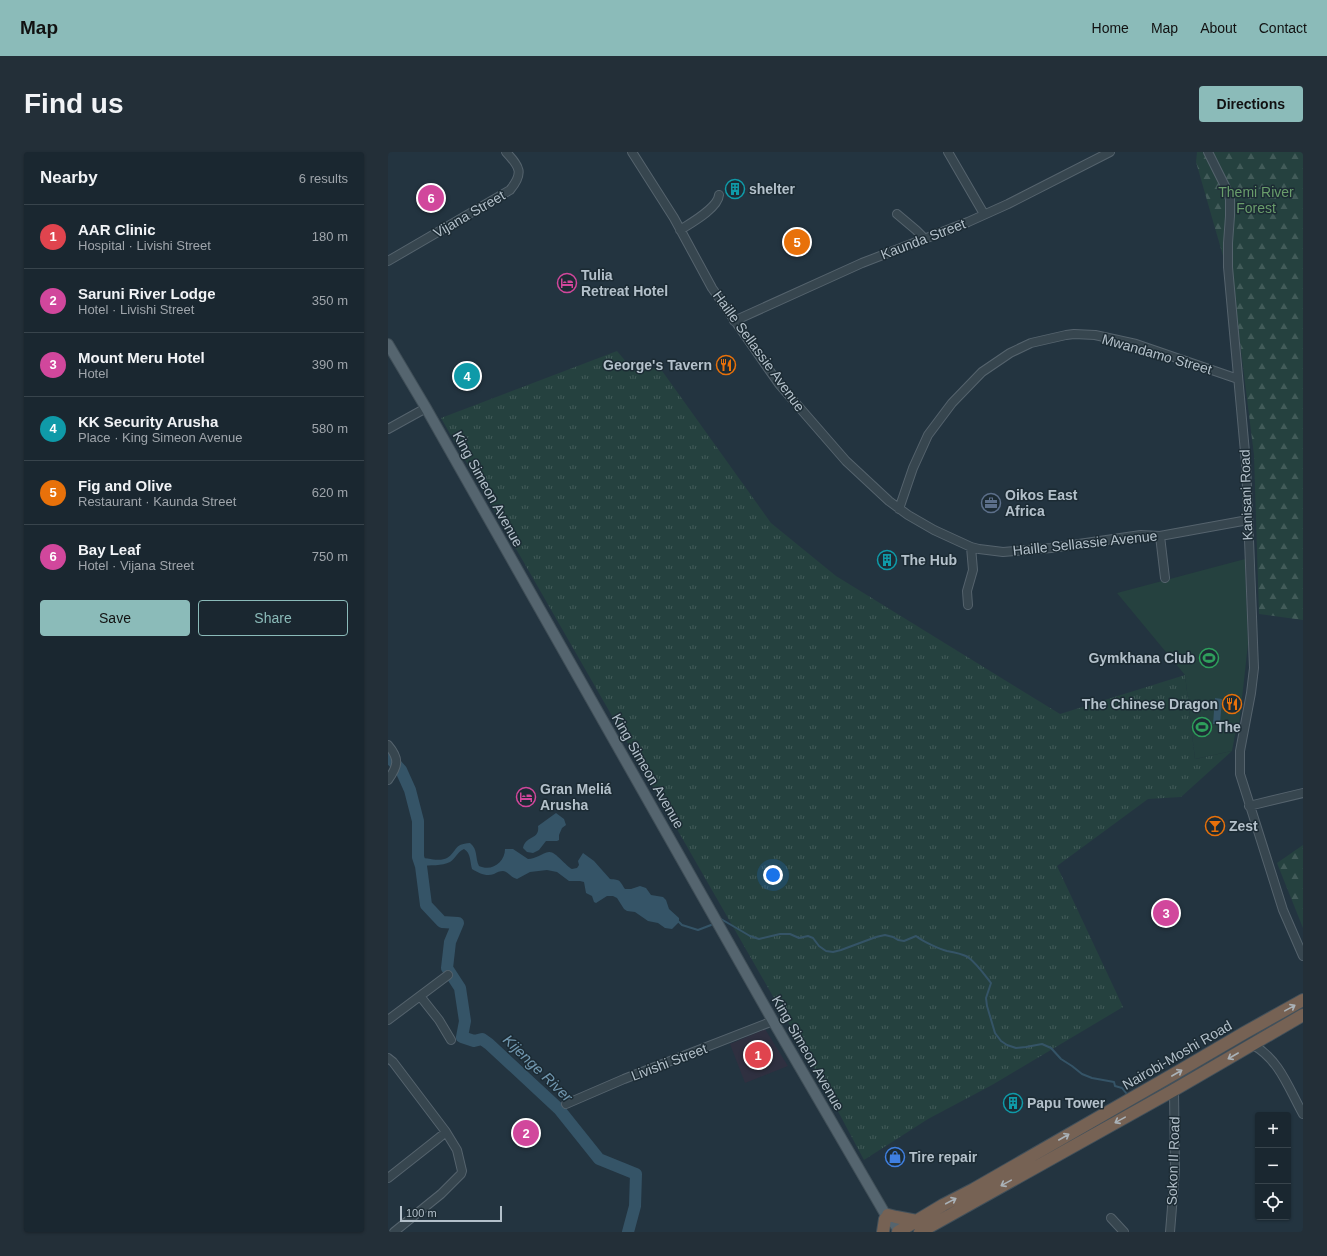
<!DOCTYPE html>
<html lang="en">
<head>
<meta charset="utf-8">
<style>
	:root { --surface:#1a2730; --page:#232f38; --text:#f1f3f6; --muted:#9fa5ab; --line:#38444c; --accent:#8bbbb9 }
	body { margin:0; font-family:Helvetica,sans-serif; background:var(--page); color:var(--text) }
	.controls { position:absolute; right:12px; bottom:12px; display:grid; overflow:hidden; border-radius:4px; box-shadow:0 1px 3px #0004 }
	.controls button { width:36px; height:36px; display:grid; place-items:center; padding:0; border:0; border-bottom:1px solid var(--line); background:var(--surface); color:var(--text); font:20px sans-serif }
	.scale { position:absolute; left:12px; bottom:10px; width:102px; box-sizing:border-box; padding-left:4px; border:2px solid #b3c0ca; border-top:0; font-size:11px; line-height:14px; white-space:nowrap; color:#b3c0ca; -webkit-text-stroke:3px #1c2b34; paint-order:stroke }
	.you { position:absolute; left:385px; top:723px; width:14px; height:14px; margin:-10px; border:3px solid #fff; border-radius:50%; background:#1a73e8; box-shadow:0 0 0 6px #1a73e833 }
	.badge { display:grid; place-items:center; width:26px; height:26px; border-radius:50%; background:var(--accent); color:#fff; font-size:13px; font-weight:700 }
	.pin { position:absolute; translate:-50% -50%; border:2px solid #fff; box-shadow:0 1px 4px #0006 }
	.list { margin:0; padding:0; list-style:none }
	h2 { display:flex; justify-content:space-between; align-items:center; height:52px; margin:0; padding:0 16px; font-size:17px }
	h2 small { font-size:13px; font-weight:400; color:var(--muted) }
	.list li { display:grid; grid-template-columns:26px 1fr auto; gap:12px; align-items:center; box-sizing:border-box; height:64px; padding:0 16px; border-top:1px solid var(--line) }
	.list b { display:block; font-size:15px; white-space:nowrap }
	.list p { margin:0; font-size:13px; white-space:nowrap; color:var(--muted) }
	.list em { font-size:13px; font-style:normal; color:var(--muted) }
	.actions { display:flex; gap:8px; padding:12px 16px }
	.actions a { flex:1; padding:9px 0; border:1px solid var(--accent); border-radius:4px; text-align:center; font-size:14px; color:var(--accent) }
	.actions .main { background:var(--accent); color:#111 }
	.icon { flex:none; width:22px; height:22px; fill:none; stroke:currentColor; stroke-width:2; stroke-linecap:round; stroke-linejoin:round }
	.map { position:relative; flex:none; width:915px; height:1080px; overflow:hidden; border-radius:4px }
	header { display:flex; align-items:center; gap:24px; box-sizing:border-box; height:56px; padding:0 20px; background:var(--accent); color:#111 }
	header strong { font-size:19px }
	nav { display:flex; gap:22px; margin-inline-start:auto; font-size:14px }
	.intro { display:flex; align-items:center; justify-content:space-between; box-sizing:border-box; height:96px; padding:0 24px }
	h1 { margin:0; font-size:28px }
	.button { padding:10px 18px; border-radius:4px; background:var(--accent); color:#111; font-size:14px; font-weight:700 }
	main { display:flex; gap:24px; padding:0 24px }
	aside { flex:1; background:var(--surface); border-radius:4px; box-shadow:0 1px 3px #0004 }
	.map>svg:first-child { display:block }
	.medical { fill:#2f3040 }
	.grass { fill:url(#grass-tufts) }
	.forest { fill:url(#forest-firs) }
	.garden { fill:#25413f }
	.water { fill:#355467 }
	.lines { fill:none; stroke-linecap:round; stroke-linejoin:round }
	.stream { stroke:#355467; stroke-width:2 }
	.river { stroke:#355467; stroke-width:12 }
	.minor-casing { stroke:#55636d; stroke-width:10 }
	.major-casing { stroke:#404f58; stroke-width:12 }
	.highway-casing { stroke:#42505a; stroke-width:14 }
	.minor { stroke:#37464f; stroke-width:8 }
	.major { stroke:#55656f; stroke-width:10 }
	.highway { stroke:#766254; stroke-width:12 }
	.oneway { stroke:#aab2b8 }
	.labels { text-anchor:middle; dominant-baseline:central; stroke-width:3; stroke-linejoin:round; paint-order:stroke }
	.poi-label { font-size:14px; font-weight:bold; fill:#b3c0ca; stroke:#1c2b34; text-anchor:start }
	.park-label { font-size:14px; fill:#699d6b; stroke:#1c2b34 }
	.street-label { font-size:14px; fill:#b3c0ca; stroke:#1c2b34 }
	.water-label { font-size:15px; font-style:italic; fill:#7197af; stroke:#1c2b34 }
</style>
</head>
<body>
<header>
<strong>Map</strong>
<nav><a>Home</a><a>Map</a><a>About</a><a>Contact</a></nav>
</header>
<div class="intro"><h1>Find us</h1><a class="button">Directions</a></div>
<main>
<aside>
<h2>Nearby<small>6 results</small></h2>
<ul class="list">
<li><span class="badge" style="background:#e0444e">1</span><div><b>AAR Clinic</b><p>Hospital · Livishi Street</p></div><em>180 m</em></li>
<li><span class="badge" style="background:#d1479c">2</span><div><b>Saruni River Lodge</b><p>Hotel · Livishi Street</p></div><em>350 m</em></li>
<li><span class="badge" style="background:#d1479c">3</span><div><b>Mount Meru Hotel</b><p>Hotel</p></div><em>390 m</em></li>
<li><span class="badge" style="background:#0f9aa8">4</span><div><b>KK Security Arusha</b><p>Place · King Simeon Avenue</p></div><em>580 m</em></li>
<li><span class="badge" style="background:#e8710a">5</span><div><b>Fig and Olive</b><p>Restaurant · Kaunda Street</p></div><em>620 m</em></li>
<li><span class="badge" style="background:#d1479c">6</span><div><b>Bay Leaf</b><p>Hotel · Vijana Street</p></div><em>750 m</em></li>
</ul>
<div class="actions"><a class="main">Save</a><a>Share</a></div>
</aside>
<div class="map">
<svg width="915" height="1080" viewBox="0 0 915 1080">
	<defs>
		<pattern id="grass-tufts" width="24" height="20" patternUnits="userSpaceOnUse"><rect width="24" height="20" fill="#25413f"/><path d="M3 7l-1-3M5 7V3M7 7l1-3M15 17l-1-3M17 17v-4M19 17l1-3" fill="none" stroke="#425b59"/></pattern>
		<pattern id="forest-firs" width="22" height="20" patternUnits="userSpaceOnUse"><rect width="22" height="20" fill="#25413f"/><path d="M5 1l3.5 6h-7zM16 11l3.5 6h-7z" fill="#425b59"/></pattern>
	</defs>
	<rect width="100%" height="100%" fill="#233440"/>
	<path class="medical" d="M 377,877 L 400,914 L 357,931 L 342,892 Z"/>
	<path class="grass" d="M 229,199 L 245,218 L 272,216 L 383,371 L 448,424 L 672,562 L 797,523 L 807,607 L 844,599 L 793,645 L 760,647 L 669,714 L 735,855 L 604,933 L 540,967 L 476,1008 L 437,935 L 53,266 Z"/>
	<path class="forest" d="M 809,0 L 915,0 L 915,468 L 871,462 L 866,303 L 846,142 L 808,10 Z
		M 915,693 L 915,776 L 889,711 Z"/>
	<path class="garden" d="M 857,407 L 860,492 L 851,574 L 847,583 L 844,599 L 807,607 L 797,523 L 729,441 Z"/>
	<path class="water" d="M 827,546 L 834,547 L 832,572 L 825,572 Z
		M 168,661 L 176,667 L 178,673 L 174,676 L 171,683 L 171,688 L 169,689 L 158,689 L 151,698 L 145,701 L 139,700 L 135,696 C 138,683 152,688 150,674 Z
		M 82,691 C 90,697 87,706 91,714 C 104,720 117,710 117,697 L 125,697 L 140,707 C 148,707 154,701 161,700 C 167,699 178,714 184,717 L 189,716 L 191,713 L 190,709 L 195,701 L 206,709 L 222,727 C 233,728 231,728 237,737 L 243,737 L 252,734 L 258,736 L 263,743 L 275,745 L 278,748 L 281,757 L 291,766 L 291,770 L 284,777 L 277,776 L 270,771 L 260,769 L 247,760 L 239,759 L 236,757 L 229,746 L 225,744 L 219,744 L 208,751 L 206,750 L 204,744 L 198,741 L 196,730 L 192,729 L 181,729 L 169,720 L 159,718 L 142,720 L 129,727 C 123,726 121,720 115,719 C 112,719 109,720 106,722 C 98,725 91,721 84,717 C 82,710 83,701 76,697 C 69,700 68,706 62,710 C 54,714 42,713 33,714 L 30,705 C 38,706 52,710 59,706 C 70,699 65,692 82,691 Z"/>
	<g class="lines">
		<path class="stream" d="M 333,767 L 362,784 L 371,787 L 392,782 L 402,782 L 411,786 L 420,784 L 425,786 L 431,794 L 438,799 L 445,800 L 453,798 L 488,785 L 497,783 L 505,785 L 510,788 L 516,789 L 528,784 C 534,789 551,797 559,799 C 565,800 574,802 580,805 C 589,812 596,822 603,831 L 598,846 L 599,854 L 607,881 L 613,889 L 619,893 L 628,896 L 638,895 L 654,892 L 663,896 L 673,907 L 684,914 L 694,922 L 704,926 L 726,930 L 727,934 L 734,936 L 738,941
			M 291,770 L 294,773 L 310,778 L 323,773"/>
		<path class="river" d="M 0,604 L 13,618 L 22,638 L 30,669 L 30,705 L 33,714 L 38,753 L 54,770 L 70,771 L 62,790 L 59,816 L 72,836 L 77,869 L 74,885 L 86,889 L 94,887 L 101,892 L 171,957 L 211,1007 L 248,1022 L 247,1054 L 240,1080"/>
		<g class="minor-casing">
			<path id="minor" d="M 244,0 L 286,66 L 324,136 L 391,232 L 458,309 L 501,349 L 520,363 L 546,378 L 583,395 L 591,397 L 615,400 L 663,396 L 753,383 L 772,384 L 860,368
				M 560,0 L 596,62
				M 820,0 L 839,38 L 842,47 L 842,64 L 840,91 L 840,115 L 858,311 L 866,516 L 863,541 L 852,599 L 852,622 L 895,758 L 915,804
				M 509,62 L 528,78 L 536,86
				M 292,78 C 303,71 330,56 331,43
				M 0,109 L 122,38 C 136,21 132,15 118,0
				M 346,169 L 474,111 L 580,70 L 620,52 L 722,0
				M 0,277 L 38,256
				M 511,357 L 525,316 L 540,283 L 564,251 L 594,220 L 622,201 L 643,191 L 678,183 L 686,182 L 707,183 L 748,192 L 850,227
				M 772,384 L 777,426
				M 580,453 L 579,439 L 585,418 L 583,395
				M 0,593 C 12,607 10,614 0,628
				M 861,654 L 915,641
				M 32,844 L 51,868 L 63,888
				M 0,868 L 60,823
				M 865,893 C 891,907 901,937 915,962
				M 0,906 L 5,910 L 58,980 L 69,998 L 74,1019 L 73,1022 L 53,1042 L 6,1080
				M 178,952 L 236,927 L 385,869
				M 0,1026 L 47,989 L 58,980
				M 723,1066 L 736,1080
				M 782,1080 L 787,1018 L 786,938"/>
		</g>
		<g class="major-casing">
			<path id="major" d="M 0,192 L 38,256 L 385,869 L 492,1053 L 496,1060 L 500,1063 L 512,1080"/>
		</g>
		<g class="highway-casing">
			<path id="highway" d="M 500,1063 L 508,1065 L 529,1069
				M 495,1080 L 497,1067
				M 510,1080 L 555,1053 L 586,1037 L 786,922 L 856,881 L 915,848
				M 532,1080 L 786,938 L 915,863"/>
		</g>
		<use href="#minor" class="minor"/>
		<use href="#major" class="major"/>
		<use href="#highway" class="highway"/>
	</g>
	<defs><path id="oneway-shaft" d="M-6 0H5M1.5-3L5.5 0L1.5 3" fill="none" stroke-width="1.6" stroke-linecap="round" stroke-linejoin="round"/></defs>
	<g class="oneway">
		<use href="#oneway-shaft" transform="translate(902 856) rotate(-29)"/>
		<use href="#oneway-shaft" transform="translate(845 904) rotate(150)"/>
		<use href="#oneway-shaft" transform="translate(789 921) rotate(-30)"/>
		<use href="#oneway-shaft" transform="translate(732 968) rotate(151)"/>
		<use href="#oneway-shaft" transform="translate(676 985) rotate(-30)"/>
		<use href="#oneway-shaft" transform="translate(618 1031) rotate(151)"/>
		<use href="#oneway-shaft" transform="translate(563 1049) rotate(-28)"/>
	</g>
	<defs>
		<g id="building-ring" transform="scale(1)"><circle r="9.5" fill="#1c2b34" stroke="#0f9aa8" stroke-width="1.5"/><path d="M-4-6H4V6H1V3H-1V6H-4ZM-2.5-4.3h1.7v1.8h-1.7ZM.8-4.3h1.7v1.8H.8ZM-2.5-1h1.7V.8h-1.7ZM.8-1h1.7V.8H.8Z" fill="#0f9aa8"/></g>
		<g id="hotel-ring" transform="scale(1)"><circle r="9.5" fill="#1c2b34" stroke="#d1479c" stroke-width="1.5"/><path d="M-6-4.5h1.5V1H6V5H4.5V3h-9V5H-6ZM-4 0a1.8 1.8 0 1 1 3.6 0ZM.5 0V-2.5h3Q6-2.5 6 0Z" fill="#d1479c"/></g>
		<g id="restaurant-ring" transform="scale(1)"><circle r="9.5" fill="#1c2b34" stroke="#e8710a" stroke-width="1.5"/><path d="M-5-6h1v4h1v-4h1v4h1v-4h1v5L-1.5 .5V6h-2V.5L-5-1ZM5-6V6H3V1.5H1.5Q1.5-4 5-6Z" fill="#e8710a"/></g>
		<g id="office-ring" transform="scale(1)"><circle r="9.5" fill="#1c2b34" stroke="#5c6f8a" stroke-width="1.5"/><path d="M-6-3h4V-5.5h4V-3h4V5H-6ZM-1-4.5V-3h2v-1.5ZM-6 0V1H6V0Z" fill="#5c6f8a"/></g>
		<g id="stadium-ring" transform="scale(1)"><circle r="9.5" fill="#1c2b34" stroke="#2e9e5b" stroke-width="1.5"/><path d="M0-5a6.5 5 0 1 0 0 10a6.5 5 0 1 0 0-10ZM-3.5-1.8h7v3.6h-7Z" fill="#2e9e5b"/></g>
		<g id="bar-ring" transform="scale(1)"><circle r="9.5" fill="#1c2b34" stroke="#e8710a" stroke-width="1.5"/><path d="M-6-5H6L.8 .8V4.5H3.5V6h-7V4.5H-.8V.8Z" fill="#e8710a"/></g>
		<g id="shop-ring" transform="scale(1)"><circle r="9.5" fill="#1c2b34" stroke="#3f7fe0" stroke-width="1.5"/><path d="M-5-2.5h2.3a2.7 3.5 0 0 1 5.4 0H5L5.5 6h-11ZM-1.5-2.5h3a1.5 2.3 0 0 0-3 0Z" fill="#3f7fe0"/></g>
	</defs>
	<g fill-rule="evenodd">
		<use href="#building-ring" x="347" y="37"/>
		<use href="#hotel-ring" x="179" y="131"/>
		<use href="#restaurant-ring" x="338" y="213"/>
		<use href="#office-ring" x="603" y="351"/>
		<use href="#building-ring" x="499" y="408"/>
		<use href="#stadium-ring" x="821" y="506"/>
		<use href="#restaurant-ring" x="844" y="552"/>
		<use href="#stadium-ring" x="814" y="575"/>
		<use href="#hotel-ring" x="138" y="645"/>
		<use href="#bar-ring" x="827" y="674"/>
		<use href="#building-ring" x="625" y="951"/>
		<use href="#shop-ring" x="507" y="1005"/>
	</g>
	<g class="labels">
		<g class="poi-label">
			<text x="361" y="37">shelter</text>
			<text x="193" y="123">Tulia<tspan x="193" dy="16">Retreat Hotel</tspan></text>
			<text x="324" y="213" text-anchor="end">George's Tavern</text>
			<text x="617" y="343">Oikos East<tspan x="617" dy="16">Africa</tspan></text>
			<text x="513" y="408">The Hub</text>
			<text x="807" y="506" text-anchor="end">Gymkhana Club</text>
			<text x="830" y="552" text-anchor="end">The Chinese Dragon</text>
			<text x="828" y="575">The</text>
			<text x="152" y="637">Gran Meliá<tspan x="152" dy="16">Arusha</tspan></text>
			<text x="841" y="674">Zest</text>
			<text x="639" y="951">Papu Tower</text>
			<text x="521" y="1005">Tire repair</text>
		</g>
		<g class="park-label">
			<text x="868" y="40">Themi River<tspan x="868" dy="16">Forest</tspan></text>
		</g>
		<g class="street-label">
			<text transform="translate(81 62) rotate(-30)">Vijana Street</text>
			<text transform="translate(535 87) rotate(-21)">Kaunda Street</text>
			<text transform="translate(371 199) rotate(54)">Haille Sellassie Avenue</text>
			<text transform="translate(769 202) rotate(16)">Mwandamo Street</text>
			<text transform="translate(100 337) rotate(61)">King Simeon Avenue</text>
			<text transform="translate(858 343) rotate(-92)">Kanisani Road</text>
			<text transform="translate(697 391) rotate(-6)">Haille Sellassie Avenue</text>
			<text transform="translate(260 619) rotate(60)">King Simeon Avenue</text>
			<text transform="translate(420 901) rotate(60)">King Simeon Avenue</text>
			<text transform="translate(789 903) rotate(-30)">Nairobi-Moshi Road</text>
			<text transform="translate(281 910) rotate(-21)">Livishi Street</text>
			<text transform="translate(785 1009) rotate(-88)">Sokon II Road</text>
		</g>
		<g class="water-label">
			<text transform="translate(150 916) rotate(44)">Kijenge River</text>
		</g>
	</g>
</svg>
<div class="controls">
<button>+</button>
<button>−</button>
<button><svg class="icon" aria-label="locate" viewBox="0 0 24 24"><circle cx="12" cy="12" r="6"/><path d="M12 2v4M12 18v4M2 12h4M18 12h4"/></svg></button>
</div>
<div class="scale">100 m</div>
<div class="you"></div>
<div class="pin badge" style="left:370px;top:903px;background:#e0444e">1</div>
<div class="pin badge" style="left:138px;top:981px;background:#d1479c">2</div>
<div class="pin badge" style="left:778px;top:761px;background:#d1479c">3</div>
<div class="pin badge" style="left:79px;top:224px;background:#0f9aa8">4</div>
<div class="pin badge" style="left:409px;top:90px;background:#e8710a">5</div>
<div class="pin badge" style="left:43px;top:46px;background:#d1479c">6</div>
</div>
</main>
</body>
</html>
